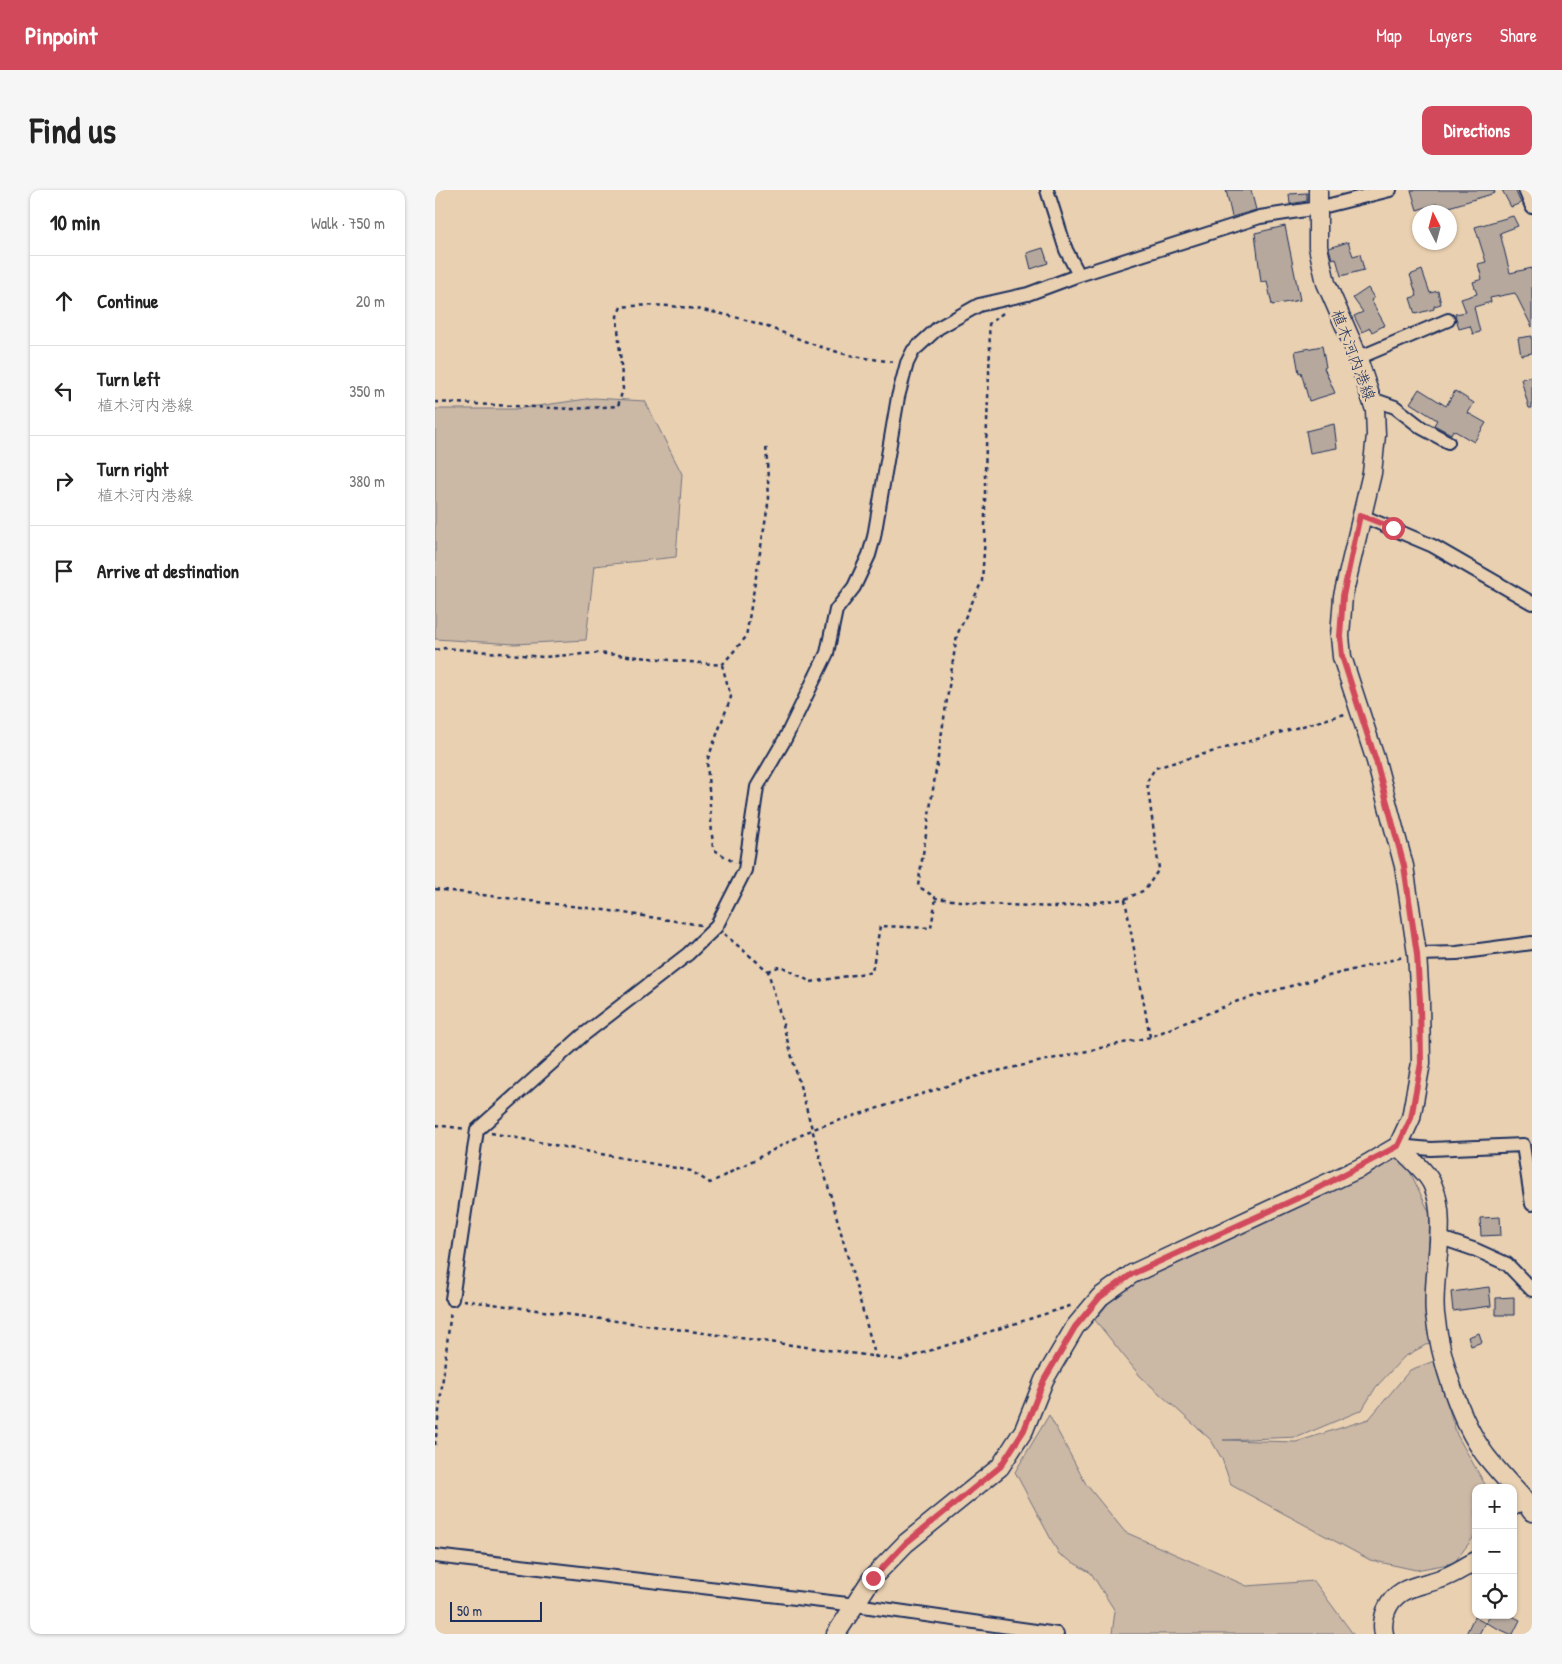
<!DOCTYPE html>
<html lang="en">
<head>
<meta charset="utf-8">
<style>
	:root { --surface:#fff; --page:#f6f6f6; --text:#222; --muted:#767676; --line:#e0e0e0; --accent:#d1495b }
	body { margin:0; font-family:"Patrick Hand","Klee One",sans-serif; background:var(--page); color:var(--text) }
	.controls { position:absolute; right:15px; bottom:15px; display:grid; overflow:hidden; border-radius:10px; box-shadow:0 1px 4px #0004 }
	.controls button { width:45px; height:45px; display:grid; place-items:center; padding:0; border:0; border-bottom:1px solid var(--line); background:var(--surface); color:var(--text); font:25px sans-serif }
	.compass { position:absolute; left:977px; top:15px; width:45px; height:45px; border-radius:50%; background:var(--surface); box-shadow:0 1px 4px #0004; rotate:354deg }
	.scale { position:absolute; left:15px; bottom:12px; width:92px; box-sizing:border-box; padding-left:5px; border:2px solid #1b2f5e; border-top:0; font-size:14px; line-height:18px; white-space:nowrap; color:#1b2f5e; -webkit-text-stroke:4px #e9d0b1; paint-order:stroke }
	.stop { position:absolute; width:15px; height:15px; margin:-11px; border:4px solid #d1495b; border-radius:50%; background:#fff }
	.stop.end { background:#d1495b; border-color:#fff; box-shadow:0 1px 5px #0008 }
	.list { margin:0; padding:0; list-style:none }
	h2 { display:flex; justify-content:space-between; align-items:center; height:65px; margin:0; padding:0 20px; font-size:21px }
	h2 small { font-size:16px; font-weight:400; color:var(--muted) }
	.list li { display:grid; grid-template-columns:32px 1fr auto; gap:15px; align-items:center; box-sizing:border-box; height:90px; padding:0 20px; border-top:1px solid var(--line) }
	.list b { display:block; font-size:19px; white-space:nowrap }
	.list p { margin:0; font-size:16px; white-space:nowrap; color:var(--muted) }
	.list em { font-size:16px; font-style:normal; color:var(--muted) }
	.icon { flex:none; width:28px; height:28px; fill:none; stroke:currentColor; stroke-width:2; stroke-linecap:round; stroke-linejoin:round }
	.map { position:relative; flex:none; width:1097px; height:1444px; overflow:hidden; border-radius:10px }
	header { display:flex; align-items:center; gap:30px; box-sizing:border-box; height:70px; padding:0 25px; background:var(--accent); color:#fff }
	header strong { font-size:24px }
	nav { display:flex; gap:28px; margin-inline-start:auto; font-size:18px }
	.intro { display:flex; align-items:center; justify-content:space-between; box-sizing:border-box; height:120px; padding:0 30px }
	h1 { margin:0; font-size:35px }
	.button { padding:12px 22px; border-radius:10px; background:var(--accent); color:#fff; font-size:18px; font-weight:700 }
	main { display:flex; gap:30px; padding:0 30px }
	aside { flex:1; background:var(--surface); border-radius:10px; box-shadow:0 1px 4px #0004 }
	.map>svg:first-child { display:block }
	.green { fill:#cbb8a5; stroke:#737482 }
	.building { fill:#b6a89c; stroke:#1b2f5e }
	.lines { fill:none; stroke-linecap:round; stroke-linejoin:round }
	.street-casing { stroke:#1b2f5e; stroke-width:16 }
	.secondary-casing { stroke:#1b2f5e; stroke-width:21 }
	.path { stroke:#1b2f5e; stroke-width:2.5; stroke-dasharray:4 4; stroke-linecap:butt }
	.street { stroke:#e9d0b1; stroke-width:12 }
	.secondary { stroke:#e9d0b1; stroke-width:18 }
	.route { stroke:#d1495b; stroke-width:6 }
	.labels { text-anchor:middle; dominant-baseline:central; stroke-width:5; stroke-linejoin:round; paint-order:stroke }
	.street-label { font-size:16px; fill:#1b2f5e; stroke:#e9d0b1 }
</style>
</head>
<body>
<header>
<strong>Pinpoint</strong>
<nav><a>Map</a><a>Layers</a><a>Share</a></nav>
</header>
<div class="intro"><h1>Find us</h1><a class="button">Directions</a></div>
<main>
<aside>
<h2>10 min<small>Walk · 750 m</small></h2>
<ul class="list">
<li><svg class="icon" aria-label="ahead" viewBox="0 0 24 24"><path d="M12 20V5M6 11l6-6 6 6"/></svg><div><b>Continue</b></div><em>20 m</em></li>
<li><svg class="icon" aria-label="left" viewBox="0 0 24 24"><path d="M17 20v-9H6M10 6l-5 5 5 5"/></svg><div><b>Turn left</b><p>植木河内港線</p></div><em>350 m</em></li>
<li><svg class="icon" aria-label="right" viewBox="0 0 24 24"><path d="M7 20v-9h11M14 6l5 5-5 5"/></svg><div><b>Turn right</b><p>植木河内港線</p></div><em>380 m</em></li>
<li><svg class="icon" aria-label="arrive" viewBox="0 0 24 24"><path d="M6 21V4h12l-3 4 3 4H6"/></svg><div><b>Arrive at destination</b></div></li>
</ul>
</aside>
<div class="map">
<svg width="1097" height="1444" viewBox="0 0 1097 1444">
	<rect width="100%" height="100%" fill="#e9d0b1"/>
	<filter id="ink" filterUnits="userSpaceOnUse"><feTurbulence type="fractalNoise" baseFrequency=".02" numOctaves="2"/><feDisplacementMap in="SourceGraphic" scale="10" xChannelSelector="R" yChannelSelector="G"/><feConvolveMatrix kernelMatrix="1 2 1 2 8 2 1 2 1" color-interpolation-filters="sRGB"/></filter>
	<g filter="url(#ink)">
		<path class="green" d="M 159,208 L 210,211 L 247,284 L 241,367 L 159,376 L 151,450 L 80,454 L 0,449 L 0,219 L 81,219 Z
			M 963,956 L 995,1024 L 991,1114 L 996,1152 L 969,1167 L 941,1197 L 927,1220 L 863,1247 L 788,1250 L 861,1252 L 934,1229 L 975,1180 L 999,1171 L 1022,1245 L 1052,1298 L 1041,1298 L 1041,1344 L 1019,1373 L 981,1380 L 935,1370 L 796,1295 L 787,1269 L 776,1250 L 705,1186 L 660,1130 L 697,1084 Z
			M 614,1225 L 651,1294 L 690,1342 L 812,1396 L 879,1391 L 918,1444 L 677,1444 L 680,1421 L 656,1383 L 624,1364 L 580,1282 Z"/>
		<path class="building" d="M 791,0 L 816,0 L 821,20 L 797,27 Z
			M 976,0 L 1059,0 L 1060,3 L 1004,20 L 1002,14 L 982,20 Z
			M 1067,0 L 1080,0 L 1086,13 L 1076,17 Z
			M 872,3 L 872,11 L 855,14 L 854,4 Z
			M 1078,26 L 1083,36 L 1065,43 L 1075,83 L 1097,78 L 1097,137 L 1080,103 L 1055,108 L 1056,112 L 1039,117 L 1045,142 L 1038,144 L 1035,136 L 1024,139 L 1020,124 L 1031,122 L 1026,109 L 1042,104 L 1038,92 L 1047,89 L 1043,74 L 1051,72 L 1040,37 Z
			M 850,36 L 865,110 L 837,115 L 832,91 L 826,92 L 820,43 Z
			M 913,52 L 918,66 L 925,64 L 929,80 L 906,86 L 901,68 L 897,69 L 894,58 Z
			M 608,58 L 613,73 L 596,79 L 592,63 Z
			M 987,80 L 995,103 L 1003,101 L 1006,114 L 999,116 L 999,119 L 980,124 L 975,108 L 982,106 L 975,85 Z
			M 933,98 L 939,108 L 936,110 L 950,135 L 937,142 L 935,138 L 927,142 L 919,126 L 928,122 L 918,108 Z
			M 1097,146 L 1097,163 L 1086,165 L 1083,148 Z
			M 887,156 L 891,177 L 889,178 L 900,203 L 874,211 L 866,182 L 864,183 L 860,161 Z
			M 1097,186 L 1097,218 L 1094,218 L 1086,189 Z
			M 984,199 L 1011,216 L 1020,201 L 1039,213 L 1033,223 L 1051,233 L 1039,252 L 1018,240 L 1016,244 L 999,235 L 1002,230 L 975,213 Z
			M 899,234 L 902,258 L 875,263 L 871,241 Z
			M 1065,1027 L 1066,1045 L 1046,1046 L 1045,1028 Z
			M 1054,1097 L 1056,1116 L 1018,1121 L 1016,1102 Z
			M 1079,1107 L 1079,1125 L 1061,1125 L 1061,1108 Z
			M 1044,1143 L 1047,1152 L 1036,1156 L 1033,1147 Z
			M 1055,1425 L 1075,1425 L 1085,1430 L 1078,1444 L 1075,1444 L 1051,1433 Z
			M 1039,1427 L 1050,1433 L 1044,1444 L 1031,1444 Z"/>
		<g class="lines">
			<g class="street-casing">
				<path id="street" d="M 612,0 L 631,60 L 644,85
					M 1090,0 L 1097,17
					M 923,168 L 1013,130
					M 937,209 L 960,217 L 987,238 L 1013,252
					M 925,325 L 998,356 L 1097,413
					M 982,764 L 1022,763 L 1097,753
					M 963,956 L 996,959 L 1088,955 L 1097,1014
					M 1003,1047 L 1041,1060 L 1072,1074 L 1097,1100
					M 17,1109 L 42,940 L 147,846 L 253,764 L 281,737 L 310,680 L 322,597 L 350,549 L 392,463 L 401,420 L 419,397 L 434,365 L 439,347 L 463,207 L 472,173 L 478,161 L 503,138 L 544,115 L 593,104 L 644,85 L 825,27 L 883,18 L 955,0
					M 0,1366 L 421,1415 L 622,1444"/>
			</g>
			<g class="secondary-casing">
				<path id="secondary" d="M 963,956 C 974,968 992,981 998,996 C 1014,1031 996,1086 1000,1124 C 1005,1168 1024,1230 1051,1266 C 1062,1280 1074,1293 1086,1306 L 1078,1316
					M 1086,1306 L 1097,1322
					M 401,1444 L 437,1388 L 471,1353 L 565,1277 L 589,1240 L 609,1190 L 640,1137 L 665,1107 L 697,1084 L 927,977 L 963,956 L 976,928 L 986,873 L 985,811 L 982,764 L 969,676 L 941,571 L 907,467 L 905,446 L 908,406 L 937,283 L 941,245 L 940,220 L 919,157 L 891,93 L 883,57 L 883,0
					M 949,1444 C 947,1436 948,1429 951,1421 C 961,1396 983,1397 1005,1389 C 1018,1385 1029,1377 1041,1371"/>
			</g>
			<path class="path" d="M 568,123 L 554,134 L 555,159 L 550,282 L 550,347 L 547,391 L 522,445 L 483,696 L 501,708 L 549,714 L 621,717 L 690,709 L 710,700 L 724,679 L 712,592 L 720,578 L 910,524
				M 0,212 L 138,219 L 183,216 L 188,199 L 182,126 L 186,117 C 227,112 274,119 314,131 C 342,139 368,152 396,160 C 417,167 438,169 460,172
				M 0,460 L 10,458 L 108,467 L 162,463 L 287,475 L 296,507 L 272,571 L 278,659 L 300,673
				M 287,475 L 311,447 L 334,308 L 331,254
				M 0,699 L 176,721 L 266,735
				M 690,709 L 715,847
				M 289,744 L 333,781 L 441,1168
				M 333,781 L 346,776 L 376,792 L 437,782 L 445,736 L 496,738 L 501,708
				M 0,935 L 31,939
				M 56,943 L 256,981 L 275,993 L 378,939 L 549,884 L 715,847 L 803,811 L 870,792 L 968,767
				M 28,1110 L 466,1170 L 638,1115
				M 0,1255 L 16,1120"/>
			<use href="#street" class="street"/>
			<use href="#secondary" class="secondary"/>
		</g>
	</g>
	<g class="lines" filter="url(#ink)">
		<path class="route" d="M 438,1388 L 471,1353 L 565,1277 L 589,1240 L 609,1190 L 640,1137 L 665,1107 L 697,1084 L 876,1002 L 963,956 L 976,928 L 986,873 L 985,811 L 982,764 L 969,676 L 941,571 L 907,466 L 905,446 L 908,406 L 925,325 L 958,338"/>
	</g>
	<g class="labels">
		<g class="street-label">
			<text transform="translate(919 165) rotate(69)">植木河内港線</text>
		</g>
	</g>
</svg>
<div class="controls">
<button>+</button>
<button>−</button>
<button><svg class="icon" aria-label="locate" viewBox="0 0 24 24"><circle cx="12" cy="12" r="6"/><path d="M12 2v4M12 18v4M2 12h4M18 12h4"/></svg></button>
</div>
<svg class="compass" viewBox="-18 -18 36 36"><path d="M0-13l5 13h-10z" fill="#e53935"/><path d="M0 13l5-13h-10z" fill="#767676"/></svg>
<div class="scale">50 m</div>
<div class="stop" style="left:958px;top:338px"></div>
<div class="stop end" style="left:438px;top:1388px"></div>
</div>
</main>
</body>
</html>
